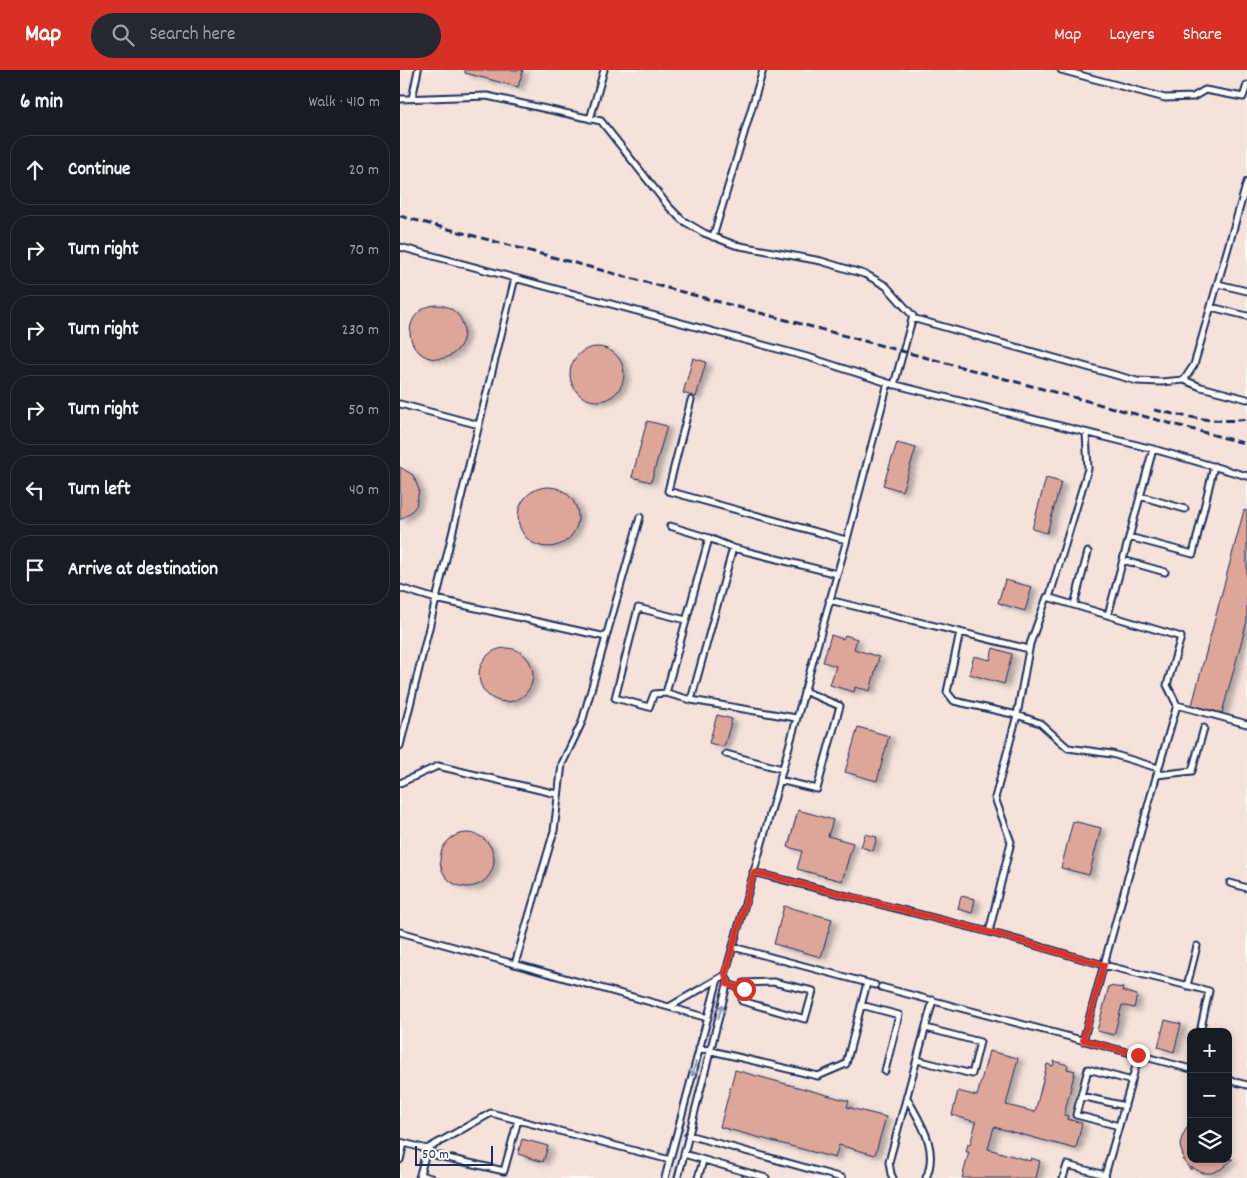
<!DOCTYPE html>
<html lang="en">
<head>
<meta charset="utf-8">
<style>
	:root { --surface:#171b24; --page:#242831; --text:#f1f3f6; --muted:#9ea1a6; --line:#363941; --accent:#d93025 }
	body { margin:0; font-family:Dekko,sans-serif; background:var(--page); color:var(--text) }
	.controls { position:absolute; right:15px; bottom:15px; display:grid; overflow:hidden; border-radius:10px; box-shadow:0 2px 8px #0003 }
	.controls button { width:45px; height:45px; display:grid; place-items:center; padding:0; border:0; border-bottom:1px solid var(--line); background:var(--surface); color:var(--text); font:25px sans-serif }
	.scale { position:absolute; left:15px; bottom:12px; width:78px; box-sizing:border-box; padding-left:5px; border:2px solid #1b2f5e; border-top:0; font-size:14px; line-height:18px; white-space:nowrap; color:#1b2f5e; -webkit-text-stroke:4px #fdfcf7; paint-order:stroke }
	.stop { position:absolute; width:15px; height:15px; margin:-11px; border:4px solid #d93025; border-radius:50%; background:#fff }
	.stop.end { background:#d93025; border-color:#fff; box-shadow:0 1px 5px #0008 }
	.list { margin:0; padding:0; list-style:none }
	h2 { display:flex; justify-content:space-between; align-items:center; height:65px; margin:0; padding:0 20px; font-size:21px }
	h2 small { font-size:16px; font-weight:400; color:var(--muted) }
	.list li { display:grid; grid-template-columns:32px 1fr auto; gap:15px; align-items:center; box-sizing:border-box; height:70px; margin:0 10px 10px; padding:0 10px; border:1px solid var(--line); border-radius:20px }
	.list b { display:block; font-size:19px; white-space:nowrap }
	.list em { font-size:16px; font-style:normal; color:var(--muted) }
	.icon { flex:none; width:28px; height:28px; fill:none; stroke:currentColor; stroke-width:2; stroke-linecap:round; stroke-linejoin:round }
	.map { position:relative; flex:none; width:847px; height:1108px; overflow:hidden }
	header { display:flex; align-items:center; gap:30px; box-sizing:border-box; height:70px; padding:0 25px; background:var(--accent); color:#fff }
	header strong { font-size:24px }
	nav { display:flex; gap:28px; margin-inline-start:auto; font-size:18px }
	.search { width:350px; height:45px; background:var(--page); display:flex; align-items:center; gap:12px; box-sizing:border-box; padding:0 18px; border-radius:28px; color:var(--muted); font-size:19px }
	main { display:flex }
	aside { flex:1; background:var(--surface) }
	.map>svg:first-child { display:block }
	.built { fill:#f4e2db; fill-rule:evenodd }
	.building { fill:#dea599; stroke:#1b2f5e; filter:url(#shadow) }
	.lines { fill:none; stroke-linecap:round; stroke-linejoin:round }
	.lane-casing { stroke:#1b2f5e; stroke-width:9 }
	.lane { stroke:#fdfcf7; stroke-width:5 }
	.rail { stroke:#1b2f5e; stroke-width:3; stroke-dasharray:8 4; stroke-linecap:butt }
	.oneway { stroke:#8c96aa }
	.route { stroke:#d93025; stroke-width:6 }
</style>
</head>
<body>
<header>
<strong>Map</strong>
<div class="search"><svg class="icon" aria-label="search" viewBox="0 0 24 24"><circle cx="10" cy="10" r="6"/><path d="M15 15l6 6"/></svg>Search here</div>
<nav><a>Map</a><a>Layers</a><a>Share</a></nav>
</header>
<main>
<aside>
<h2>6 min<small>Walk · 410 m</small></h2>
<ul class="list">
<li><svg class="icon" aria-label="ahead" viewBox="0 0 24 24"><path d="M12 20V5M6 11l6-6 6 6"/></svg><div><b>Continue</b></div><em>20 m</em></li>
<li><svg class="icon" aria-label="right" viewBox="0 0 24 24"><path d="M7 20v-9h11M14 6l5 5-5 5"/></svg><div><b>Turn right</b></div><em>70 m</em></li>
<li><svg class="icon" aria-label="right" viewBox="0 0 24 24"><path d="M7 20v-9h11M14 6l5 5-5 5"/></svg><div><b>Turn right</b></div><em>230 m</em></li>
<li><svg class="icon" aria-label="right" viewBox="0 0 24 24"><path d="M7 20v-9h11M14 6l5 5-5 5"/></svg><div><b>Turn right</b></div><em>50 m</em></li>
<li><svg class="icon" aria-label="left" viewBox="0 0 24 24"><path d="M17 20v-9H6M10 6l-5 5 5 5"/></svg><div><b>Turn left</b></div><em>40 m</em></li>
<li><svg class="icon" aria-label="arrive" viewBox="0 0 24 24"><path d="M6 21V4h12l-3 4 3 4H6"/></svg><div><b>Arrive at destination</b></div></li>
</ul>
</aside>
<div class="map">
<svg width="847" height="1108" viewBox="0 0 847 1108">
	<defs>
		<filter id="shadow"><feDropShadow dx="5.5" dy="3" stdDeviation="2.5" flood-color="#0004"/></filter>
	</defs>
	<rect width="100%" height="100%" fill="#fdfcf7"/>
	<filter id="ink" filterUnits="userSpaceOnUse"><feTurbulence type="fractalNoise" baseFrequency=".02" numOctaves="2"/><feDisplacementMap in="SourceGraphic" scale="10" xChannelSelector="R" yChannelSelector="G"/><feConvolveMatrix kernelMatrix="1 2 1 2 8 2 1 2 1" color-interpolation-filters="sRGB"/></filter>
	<g filter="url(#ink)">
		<path class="built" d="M 0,0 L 847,0 L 847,1108 L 0,1108 ZM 791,962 L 828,962 L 828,1089 L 791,1089 Z"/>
		<path class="building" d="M 65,0 L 123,0 L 118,17 L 65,3 Z
			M10 262a27 27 0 1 1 54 0a27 27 0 1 1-54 0Z
			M170 304a27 27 0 1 1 54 0a27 27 0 1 1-54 0Z
			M 293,288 L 306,292 L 296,327 L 283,323 Z
			M 247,351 L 267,356 L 251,412 L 232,407 Z
			M 497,373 L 516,378 L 502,421 L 483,415 Z
			M 0,397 L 13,405 L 19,420 L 16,436 L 10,443 L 0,450 Z
			M 646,408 L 661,412 L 647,463 L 632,459 Z
			M118 447a30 30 0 1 1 60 0a30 30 0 1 1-60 0Z
			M 844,440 L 847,441 L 847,551 L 822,643 L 792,635 Z
			M 605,510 L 632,517 L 625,541 L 598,533 Z
			M 431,565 L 443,569 L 445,565 L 457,569 L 454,579 L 479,587 L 470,621 L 455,617 L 454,622 L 430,615 L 436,596 L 423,592 Z
			M 593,578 L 612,584 L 604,614 L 569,604 L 574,586 L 590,590 Z
			M79 605a27 27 0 1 1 54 0a27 27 0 1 1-54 0Z
			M 317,645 L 332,649 L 324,677 L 309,673 Z
			M 458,657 L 489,666 L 477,711 L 445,702 Z
			M 398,740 L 433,750 L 428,766 L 453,773 L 442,811 L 397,799 L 402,781 L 388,777 Z
			M 673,751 L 701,758 L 689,805 L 661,798 Z
			M40 790a27 27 0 1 1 54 0a27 27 0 1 1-54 0Z
			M 465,764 L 477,767 L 473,781 L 461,777 Z
			M 561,826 L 575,829 L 572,843 L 558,839 Z
			M 384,836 L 432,849 L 421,887 L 374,874 Z
			M 709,916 L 723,918 L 722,921 L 737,925 L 734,938 L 722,935 L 714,965 L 697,961 Z
			M 765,950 L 781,954 L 774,982 L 758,977 Z
			M 589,981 L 618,988 L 606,1035 L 635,1042 L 647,994 L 653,996 L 654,991 L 668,995 L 667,999 L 675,1001 L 664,1045 L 668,1046 L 667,1049 L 682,1053 L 676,1079 L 594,1057 L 588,1079 L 630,1091 L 631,1088 L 640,1091 L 636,1108 L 562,1108 L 569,1082 L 566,1082 L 568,1074 L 570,1075 L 576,1052 L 552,1045 L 558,1021 L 577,1026 Z
			M 335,1000 L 449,1031 L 447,1037 L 486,1047 L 475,1085 L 439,1075 L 435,1088 L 320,1057 Z
			M 791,1050 L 791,1089 L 833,1089 L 821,1099 L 812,1103 L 803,1103 L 791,1097 L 791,1100 L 782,1089 L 784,1089 L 780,1076 L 782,1067 Z
			M 122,1069 L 148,1076 L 143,1092 L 118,1084 Z"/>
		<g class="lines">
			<g class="lane-casing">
				<path id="lane" d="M 661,0 L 765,28 L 793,27 L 805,20 L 843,27 L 847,15
					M 0,29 L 87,26 L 201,51 L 269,137 L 282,150 L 304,163 L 335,175 L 421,191 L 467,205 L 486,216 L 513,246 L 494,315
					M 12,29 L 18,0
					M 190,49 L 204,0
					M 313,167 L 363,0
					M 0,177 L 411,288 L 488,313
					M 818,214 L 847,221
					M 811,237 L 847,246
					M 512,248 L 737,311 L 761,312 L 784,310 L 801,317 L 847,329
					M 784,310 L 794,295 L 847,112
					M 291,330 L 268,421 L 446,470
					M 0,334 L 79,355
					M 740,426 L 785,439
					M 270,456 L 309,468
					M 729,467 L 793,484 L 814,396
					M 723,490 L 765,502
					M 0,518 L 36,529 L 206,567
					M 649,528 L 688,399 L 686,363
					M 429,530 L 629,579
					M 674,535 L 688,482
					M 708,545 L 753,379
					M 560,562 L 547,622 L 554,631 L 617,645 L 640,653 L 668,678 L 712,684 L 758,698
					M 266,623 L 254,624 L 249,637 L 215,628 L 238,538 L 286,550
					M 291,630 L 266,623 L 309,468 L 333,478
					M 777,635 L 847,654
					M 396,648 L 291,630 L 333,478 L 437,504
					M 0,676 L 115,208
					M 326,684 L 382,699
					M 757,705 L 792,701 L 804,658
					M 379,710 L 417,719 L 440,636 L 404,621
					M 0,713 L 38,696 L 157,724
					M 353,802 L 589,862
					M 830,813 L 847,818
					M 0,862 L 308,948
					M 333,877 L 475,915
					M 115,894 L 154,761 L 162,694 L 182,652 L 240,447
					M 373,912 L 413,921 L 405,949 L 342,931 L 344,913 Z
					M 327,914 L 344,919
					M 787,916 L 797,876
					M 481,917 L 791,999
					M 461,935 L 499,945 L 485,1001
					M 269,937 L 318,909
					M 683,971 C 714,858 744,747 777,635 L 767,615 L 781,567 L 647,527 L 630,574 L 617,645 L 595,728 L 611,772 L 589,862 L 704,895 L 809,921 L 800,962
					M 299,978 L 418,1006 L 446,994 L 467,913
					M 517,990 L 572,1004 L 580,972 L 526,958
					M 828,1010 L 847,1015
					M 681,1026 L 725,1036
					M 507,1028 C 521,1054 539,1078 526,1108
					M 719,1056 L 676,1045 L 688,999 L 732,1011
					M 288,1065 L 442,1108
					M 0,1072 L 27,1079 L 19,1108
					M 27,1079 L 91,1043 L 270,1090
					M 26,1083 L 104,1101 L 118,1050
					M 284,1084 L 366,1108
					M 0,1090 L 4,1073
					M 20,1105 L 31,1108
					M 265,1108 L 318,909 L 325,905 L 446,473 L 488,313 L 753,379 L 847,406
					M 278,1108 L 328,911 L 325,905
					M 298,1108 L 303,1091
					M 493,1108 L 491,1104 L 489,1092 L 533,930
					M 663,1108 L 667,1095 L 705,1105
					M 706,1108 L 705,1105 L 739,985"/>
			</g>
			<use href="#lane" class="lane"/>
			<path class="rail" d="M 0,146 L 847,374
				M 754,340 C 785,346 816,354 847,349"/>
		</g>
		<defs><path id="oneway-shaft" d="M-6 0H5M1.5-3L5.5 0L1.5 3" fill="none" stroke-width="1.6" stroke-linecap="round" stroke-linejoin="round" transform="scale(1.25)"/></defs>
		<g class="oneway">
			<use href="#oneway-shaft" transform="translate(320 942) rotate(-75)"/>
			<use href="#oneway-shaft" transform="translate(294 999) rotate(105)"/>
		</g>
	</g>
	<g class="lines" filter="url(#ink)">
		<path class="route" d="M 344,919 L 327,914 L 328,911 L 325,905 L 354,802 L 589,862 L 704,895 L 683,970 L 738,985"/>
	</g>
</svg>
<div class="controls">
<button>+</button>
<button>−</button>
<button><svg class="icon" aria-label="layers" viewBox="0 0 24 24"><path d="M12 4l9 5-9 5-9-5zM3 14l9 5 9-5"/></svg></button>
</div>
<div class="scale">50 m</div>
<div class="stop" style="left:344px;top:919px"></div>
<div class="stop end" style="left:738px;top:985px"></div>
</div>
</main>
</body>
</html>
